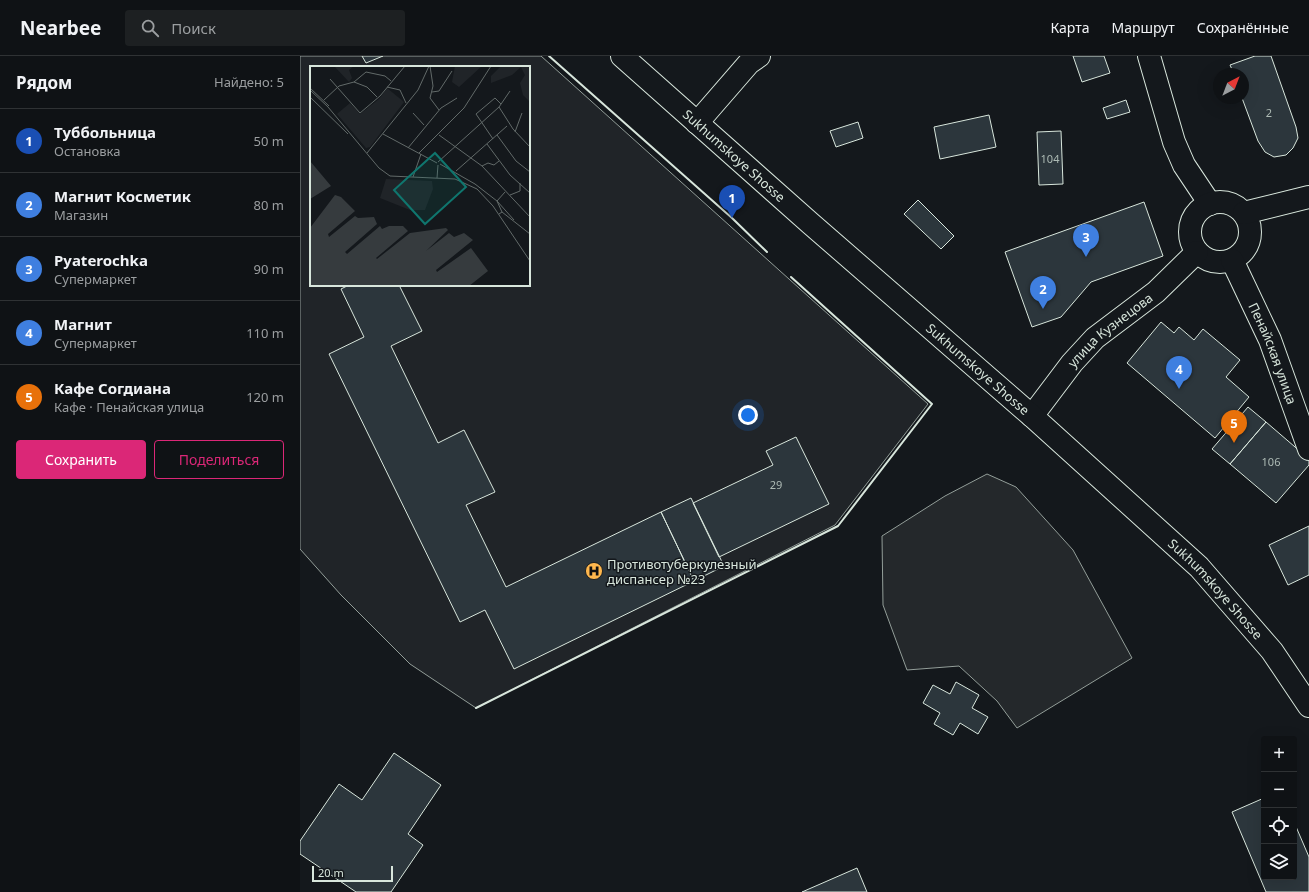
<!DOCTYPE html>
<html lang="ru">
<head>
<meta charset="utf-8">
<style>
	:root { --surface:#0f1215; --page:#1d2022; --text:#f1f3f6; --muted:#9b9ea0; --line:#2f3234; --accent:#db2777 }
	body { margin:0; font-family:"Noto Sans",sans-serif; background:var(--page); color:var(--text) }
	.controls { position:absolute; right:12px; bottom:12px; display:grid; overflow:hidden; border-radius:4px; box-shadow:0 4px 16px #0002 }
	.controls button { width:36px; height:36px; display:grid; place-items:center; padding:0; border:0; border-bottom:1px solid var(--line); background:var(--surface); color:var(--text); font:20px sans-serif }
	.compass { position:absolute; left:913px; top:12px; width:36px; height:36px; border-radius:50%; background:var(--surface); box-shadow:0 4px 16px #0002; rotate:42deg }
	.scale { position:absolute; left:12px; bottom:10px; width:81px; box-sizing:border-box; padding-left:4px; border:2px solid #d8e6dc; border-top:0; font-size:11px; line-height:14px; white-space:nowrap; color:#d8e6dc; -webkit-text-stroke:3px #14181c; paint-order:stroke }
	.you { position:absolute; left:448px; top:359px; width:14px; height:14px; margin:-10px; border:3px solid #fff; border-radius:50%; background:#1a73e8; box-shadow:0 0 0 6px #1a73e833 }
	.badge { display:grid; place-items:center; width:26px; height:26px; border-radius:50%; background:var(--accent); color:#fff; font-size:13px; font-weight:700 }
	.pin { position:absolute; translate:-50% -33px; filter:drop-shadow(0 1px 2px #0008) }
	.pin::after { content:''; position:absolute; top:21px; width:14px; height:12px; background:inherit; clip-path:polygon(0 0,100% 0,50% 100%) }
	.list { margin:0; padding:0; list-style:none }
	h2 { display:flex; justify-content:space-between; align-items:center; height:52px; margin:0; padding:0 16px; font-size:17px }
	h2 small { font-size:13px; font-weight:400; color:var(--muted) }
	.list li { display:grid; grid-template-columns:26px 1fr auto; gap:12px; align-items:center; box-sizing:border-box; height:64px; padding:0 16px; border-top:1px solid var(--line) }
	.list b { display:block; font-size:15px; white-space:nowrap }
	.list p { margin:0; font-size:13px; white-space:nowrap; color:var(--muted) }
	.list em { font-size:13px; font-style:normal; color:var(--muted) }
	.actions { display:flex; gap:8px; padding:12px 16px }
	.actions a { flex:1; padding:9px 0; border:1px solid var(--accent); border-radius:4px; text-align:center; font-size:14px; color:var(--accent) }
	.actions .main { background:var(--accent); color:#fff }
	.icon { flex:none; width:22px; height:22px; fill:none; stroke:currentColor; stroke-width:2; stroke-linecap:round; stroke-linejoin:round }
	.map { position:relative; flex:none; width:1009px; height:836px; overflow:hidden }
	header { display:flex; align-items:center; gap:24px; box-sizing:border-box; height:56px; padding:0 20px; background:var(--surface); border-bottom:1px solid var(--line) }
	header strong { font-size:19px }
	nav { display:flex; gap:22px; margin-inline-start:auto; font-size:14px }
	.search { width:280px; height:36px; background:var(--page); display:flex; align-items:center; gap:10px; box-sizing:border-box; padding:0 14px; border-radius:4px; color:var(--muted); font-size:15px }
	main { display:flex }
	aside { flex:1; background:var(--surface) }
	.map>svg:first-child { display:block }
	.green { fill:#202428; stroke:#939e99; fill-rule:evenodd }
	.parking { fill:#24282b; stroke:#939e99 }
	.building { fill:#2c363c; stroke:#d8e6dc }
	.lines { fill:none; stroke-linecap:round; stroke-linejoin:round }
	.minor-casing { stroke:#d8e6dc; stroke-width:24 }
	.trunk-casing { stroke:#d8e6dc; stroke-width:24 }
	.minor { stroke:#14181c; stroke-width:22 }
	.trunk { stroke:#14181c; stroke-width:22 }
	.wall { stroke:#d8e6dc; stroke-width:2 }
	.labels { text-anchor:middle; dominant-baseline:central; stroke-width:3; stroke-linejoin:round; paint-order:stroke }
	.number-label { font-size:11px; fill:#adbab4 }
	.street-label { font-size:13px; fill:#d8e6dc; stroke:#14181c }
	.poi-label { font-size:13px; fill:#d8e6dc; stroke:#14181c; text-anchor:start }
	.inset-road { fill:none; stroke:#626a69; stroke-width:1 }
	.view { fill:#0f766e; fill-opacity:0.15; stroke:#0f766e; stroke-width:2 }
	.inset-edge { fill:none; stroke:#d8e6dc; stroke-width:2 }
</style>
</head>
<body>
<header>
<strong>Nearbee</strong>
<div class="search"><svg class="icon" aria-label="search" viewBox="0 0 24 24"><circle cx="10" cy="10" r="6"/><path d="M15 15l6 6"/></svg>Поиск</div>
<nav><a>Карта</a><a>Маршрут</a><a>Сохранённые</a></nav>
</header>
<main>
<aside>
<h2>Рядом<small>Найдено: 5</small></h2>
<ul class="list">
<li><span class="badge" style="background:#1a4fb4">1</span><div><b>Туббольница</b><p>Остановка</p></div><em>50 m</em></li>
<li><span class="badge" style="background:#3f7fe0">2</span><div><b>Магнит Косметик</b><p>Магазин</p></div><em>80 m</em></li>
<li><span class="badge" style="background:#3f7fe0">3</span><div><b>Pyaterochka</b><p>Супермаркет</p></div><em>90 m</em></li>
<li><span class="badge" style="background:#3f7fe0">4</span><div><b>Магнит</b><p>Супермаркет</p></div><em>110 m</em></li>
<li><span class="badge" style="background:#e8710a">5</span><div><b>Кафе Согдиана</b><p>Кафе · Пенайская улица</p></div><em>120 m</em></li>
</ul>
<div class="actions"><a class="main">Сохранить</a><a>Поделиться</a></div>
</aside>
<div class="map">
<svg width="1009" height="836" viewBox="0 0 1009 836">
	<rect width="100%" height="100%" fill="#14181c"/>
	<path class="green" d="M 0,0 L 241,0 L 628,348 L 535,469 L 176,652 L 110,608 L 41,539 L 0,493 ZM 11,11 L 229,11 L 229,229 L 11,229 Z"/>
	<path class="parking" d="M 687,418 L 716,431 L 773,494 L 832,602 L 717,672 L 697,645 L 659,610 L 607,614 L 583,549 L 582,480 L 645,440 Z"/>
	<path class="building" d="M 62,0 L 83,0 L 66,7 Z
		M 773,0 L 804,0 L 810,17 L 782,26 Z
		M 955,0 L 971,0 L 996,71 L 998,82 L 993,92 L 986,99 L 974,101 L 965,96 L 958,85 L 942,42 L 943,18 L 934,18 L 930,9 Z
		M 826,44 L 830,56 L 807,63 L 803,52 Z
		M 689,59 L 696,91 L 640,103 L 634,71 Z
		M 558,66 L 563,82 L 536,91 L 530,75 Z
		M 761,75 L 763,128 L 739,129 L 737,76 Z
		M 618,144 L 654,180 L 641,193 L 604,158 Z
		M 844,146 L 863,200 L 791,226 L 761,261 L 732,271 L 705,196 Z
		M 49,229 L 99,229 L 122,275 L 91,290 L 138,387 L 164,374 L 195,436 L 166,449 L 206,531 L 361,456 L 394,525 L 214,613 L 185,554 L 160,566 L 29,298 L 64,281 L 41,233 Z
		M 861,266 L 874,277 L 879,271 L 894,284 L 903,273 L 940,304 L 926,321 L 949,341 L 915,382 L 827,307 Z
		M 948,351 L 966,366 L 930,408 L 912,393 Z
		M 966,366 L 1009,403 L 1009,409 L 976,447 L 930,408 Z
		M 496,381 L 529,448 L 419,501 L 393,447 L 473,409 L 466,395 Z
		M 391,442 L 424,510 L 394,525 L 361,456 Z
		M 1009,470 L 1009,519 L 988,529 L 969,489 Z
		M 656,626 L 679,639 L 672,652 L 688,661 L 678,678 L 660,667 L 653,679 L 634,668 L 640,657 L 623,647 L 633,629 L 650,638 Z
		M 94,697 L 141,729 L 108,778 L 123,789 L 91,836 L 56,836 L 0,798 L 0,785 L 39,728 L 62,744 Z
		M 964,742 L 964,821 L 994,821 L 994,766 L 1009,801 L 1009,836 L 966,836 L 932,756 Z
		M 557,812 L 567,836 L 502,836 Z"/>
	<g class="lines">
		<g class="minor-casing">
			<g id="minor">
				<path d="M 849,0 L 874,86 L 884,109 L 910,148"/>
				<path d="M 397,67 L 449,7 L 459,0"/>
				<circle cx="920" cy="176" r="30"/>
				<path d="M 944,157 L 1009,141"/>
				<path id="s1" d="M 932,204 L 970,284 L 1009,393"/>
				<path id="s2" d="M 732,360 L 772,307 L 795,282 L 856,236 L 897,196"/>
			</g>
		</g>
		<g class="trunk-casing">
			<g id="trunk">
				<path id="s3" d="M 322,0 L 510,167 L 732,360 L 899,511 L 972,595 L 1009,650"/>
			</g>
		</g>
		<use href="#minor" class="minor"/>
		<use href="#trunk" class="trunk"/>
		<path class="wall" d="M 249,0 L 432,162 L 467,196
			M 176,652 L 538,470 L 632,348 L 491,221"/>
	</g>
	<defs>
		<g id="hospital-disc" transform="scale(0.9)"><circle r="9.5" fill="#ffb74d" stroke="#14181c"/><path d="M-5-5h3v3.5h4V-5h3V5h-3V1.5h-4V5h-3Z" fill="#111"/></g>
	</defs>
	<g fill-rule="evenodd">
		<use href="#hospital-disc" x="294" y="515"/>
	</g>
	<g class="labels">
		<g class="number-label">
			<text x="969" y="56">2</text>
			<text x="750" y="102">104</text>
			<text x="971" y="405">106</text>
			<text x="476" y="428">29</text>
		</g>
		<g class="street-label">
			<text stroke="none"><textPath href="#s3" startOffset="150">Sukhumskoye Shosse</textPath></text>
			<text stroke="none"><textPath href="#s2" startOffset="117">улица Кузнецова</textPath></text>
			<text stroke="none"><textPath href="#s1" startOffset="102">Пенайская улица</textPath></text>
			<text stroke="none"><textPath href="#s3" startOffset="474">Sukhumskoye Shosse</textPath></text>
			<text stroke="none"><textPath href="#s3" startOffset="798">Sukhumskoye Shosse</textPath></text>
		</g>
		<g class="poi-label">
			<text x="307" y="508">Противотуберкулезный<tspan x="307" dy="15">диспансер №23</tspan></text>
		</g>
	</g>
	<g transform="translate(10 10)">
		<rect width="220" height="220" fill="#14181c"/>
		<path d="M 27,0 L 44,0 L 39,4 L 42,12 L 39,16 L 25,1 ZM 145,0 L 172,0 L 149,21 L 142,16 ZM 191,0 L 220,0 L 220,36 L 213,29 L 210,17 L 215,9 L 211,1 L 202,9 L 181,17 L 181,10 ZM 77,22 L 94,36 L 60,81 L 56,82 L 27,48 L 40,37 L 50,48 L 69,33 ZM 76,113 L 122,115 L 123,123 L 115,144 L 100,144 L 70,132 Z" fill="#202428"/>
		<path d="M 0,95 L 21,120 L 0,133 ZM 25,129 L 31,131 L 45,145 L 18,168 L 19,171 L 45,150 L 48,152 L 64,151 L 67,158 L 35,186 L 37,188 L 70,160 L 72,163 L 79,160 L 93,160 L 98,165 L 66,192 L 67,193 L 100,167 L 136,162 L 138,164 L 116,185 L 139,167 L 144,171 L 154,167 L 163,174 L 126,204 L 127,206 L 161,182 L 178,205 L 159,220 L 0,220 L 0,162 Z" fill="#363b3e"/>
		<path class="inset-road" d="M 120,0 L 123,20 L 120,32 L 129,44M 20,13 L 50,47 L 70,30 L 95,0M 44,16 L 56,6 L 75,10 L 81,15M 77,21 L 90,24 L 96,37M 0,22 L 19,40M 0,24 L 18,41 L 69,102 L 80,110 L 145,113 L 167,123 L 183,140 L 220,195M 122,26 L 129,25 L 142,5M 0,31 L 38,68M 14,34 L 29,20 L 44,16 L 57,21 L 67,31M 189,41 L 203,63 L 220,81M 103,47 L 114,59M 205,66 L 212,47M 73,68 L 127,97M 129,69 L 172,100 L 220,151M 187,69 L 206,95 L 220,106M 183,73 L 166,48 L 185,32 L 191,38M 177,78 L 200,109 L 220,127M 98,82 L 131,42 L 147,32M 57,87 L 108,24 L 119,0M 109,87 L 154,42 L 181,0M 128,96 L 189,41 L 200,25M 130,98 L 165,118 L 187,135 L 192,146 L 189,148M 172,100 L 178,97 L 184,99 L 189,95M 146,105 L 197,60M 103,111 L 111,88M 127,112 L 128,99M 195,126 L 187,135 L 204,154M 200,129 L 210,125 L 210,117M 192,146 L 220,168"/>
		<path class="view" d="M 125,87 L 156,121 L 115,158 L 84,124 Z"/>
		<rect width="220" height="220" class="inset-edge"/>
	</g>
</svg>
<div class="controls">
<button>+</button>
<button>−</button>
<button><svg class="icon" aria-label="locate" viewBox="0 0 24 24"><circle cx="12" cy="12" r="6"/><path d="M12 2v4M12 18v4M2 12h4M18 12h4"/></svg></button>
<button><svg class="icon" aria-label="layers" viewBox="0 0 24 24"><path d="M12 4l9 5-9 5-9-5zM3 14l9 5 9-5"/></svg></button>
</div>
<svg class="compass" viewBox="-18 -18 36 36"><path d="M0-13l5 13h-10z" fill="#e53935"/><path d="M0 13l5-13h-10z" fill="#9b9ea0"/></svg>
<div class="scale">20 m</div>
<div class="you"></div>
<div class="pin badge" style="left:432px;top:162px;background:#1a4fb4">1</div>
<div class="pin badge" style="left:743px;top:253px;background:#3f7fe0">2</div>
<div class="pin badge" style="left:786px;top:201px;background:#3f7fe0">3</div>
<div class="pin badge" style="left:879px;top:333px;background:#3f7fe0">4</div>
<div class="pin badge" style="left:934px;top:387px;background:#e8710a">5</div>
</div>
</main>
</body>
</html>
